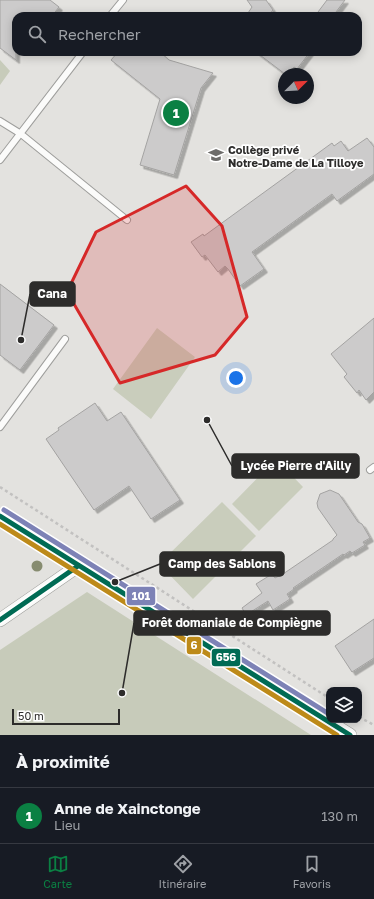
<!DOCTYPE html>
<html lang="fr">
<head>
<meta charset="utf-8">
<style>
	:root { --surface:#171b24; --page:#20242c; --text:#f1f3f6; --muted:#9ea1a6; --line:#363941; --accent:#0b8043 }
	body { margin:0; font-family:"Golos Text",sans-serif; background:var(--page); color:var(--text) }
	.controls { position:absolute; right:12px; bottom:12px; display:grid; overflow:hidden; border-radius:8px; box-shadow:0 2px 10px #0003 }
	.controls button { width:36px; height:36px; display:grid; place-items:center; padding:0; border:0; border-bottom:1px solid var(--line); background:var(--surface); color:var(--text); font:20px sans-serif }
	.compass { position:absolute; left:278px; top:68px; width:36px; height:36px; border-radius:50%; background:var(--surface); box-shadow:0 2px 10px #0003; rotate:66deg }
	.scale { position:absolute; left:12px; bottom:10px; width:108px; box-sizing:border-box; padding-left:4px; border:2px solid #2d2c2b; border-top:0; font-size:11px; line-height:14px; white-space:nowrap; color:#2d2c2b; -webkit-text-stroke:3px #fff; paint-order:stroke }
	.you { position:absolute; left:236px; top:378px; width:14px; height:14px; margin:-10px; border:3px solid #fff; border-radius:50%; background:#1a73e8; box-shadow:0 0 0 6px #1a73e833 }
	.badge { display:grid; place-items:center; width:26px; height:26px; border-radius:50%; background:var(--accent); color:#fff; font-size:13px; font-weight:700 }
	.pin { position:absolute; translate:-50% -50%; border:2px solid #fff; box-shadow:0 1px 4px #0006 }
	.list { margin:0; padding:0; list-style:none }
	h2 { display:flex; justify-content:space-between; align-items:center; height:52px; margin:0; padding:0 16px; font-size:17px }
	h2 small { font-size:13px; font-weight:400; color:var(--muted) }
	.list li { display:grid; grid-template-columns:26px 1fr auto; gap:12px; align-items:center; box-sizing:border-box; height:56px; padding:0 16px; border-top:1px solid var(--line) }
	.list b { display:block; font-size:15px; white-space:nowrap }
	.list p { margin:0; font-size:13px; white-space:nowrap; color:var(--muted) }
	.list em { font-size:13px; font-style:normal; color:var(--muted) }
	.icon { flex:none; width:22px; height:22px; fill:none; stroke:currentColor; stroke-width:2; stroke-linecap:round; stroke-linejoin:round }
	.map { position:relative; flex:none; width:374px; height:735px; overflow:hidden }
	.search { position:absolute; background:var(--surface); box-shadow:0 2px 10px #0003; left:12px; right:12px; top:12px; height:44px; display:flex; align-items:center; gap:10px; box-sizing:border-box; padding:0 14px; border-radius:12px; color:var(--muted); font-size:15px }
	.sheet { height:108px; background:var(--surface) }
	nav { display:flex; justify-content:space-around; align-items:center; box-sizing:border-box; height:56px; border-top:1px solid var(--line); background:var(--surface); font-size:11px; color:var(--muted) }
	nav a { display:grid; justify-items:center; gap:2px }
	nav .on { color:var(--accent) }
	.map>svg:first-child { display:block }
	.green { fill:#c9cdbc }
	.forest { fill:#c7cbba }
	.building { fill:#cccbcb; stroke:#a4a3a2; filter:url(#shadow) }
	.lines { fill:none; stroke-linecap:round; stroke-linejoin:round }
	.service-casing { stroke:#9e9e9c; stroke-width:8 }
	.minor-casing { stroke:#9e9e9c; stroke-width:14 }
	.path { stroke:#c2c1c0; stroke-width:2.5; stroke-dasharray:3 3; stroke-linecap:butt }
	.service { stroke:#fbfbfa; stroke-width:6 }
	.minor { stroke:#fbfbfa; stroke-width:13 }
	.bus-1-casing { stroke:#fff; stroke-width:8 }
	.bus-2-casing { stroke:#fff; stroke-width:8 }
	.bus-3-casing { stroke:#fff; stroke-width:8 }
	.bus-1 { stroke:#006b54; stroke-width:5 }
	.bus-2 { stroke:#bd8a19; stroke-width:5 }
	.bus-3 { stroke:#7d82b6; stroke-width:5 }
	.tree { fill:#878c70 }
	.marked { fill:#d62828; fill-opacity:0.2; stroke:#d62828; stroke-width:3; stroke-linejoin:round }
	.labels { text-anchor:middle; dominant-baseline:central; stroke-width:3.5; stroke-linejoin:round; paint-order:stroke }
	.poi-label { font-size:11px; font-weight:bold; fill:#2d2c2b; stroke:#fff; text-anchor:start }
	.leader { fill:none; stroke:#2d2c2b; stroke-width:1.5 }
	.callout-dot { fill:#2d2c2b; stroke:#fff; stroke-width:1.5 }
	.callout { fill:#2d2c2b; stroke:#2d2c2b; stroke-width:1.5 }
	.callout-label { font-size:12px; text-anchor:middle; font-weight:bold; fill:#fff }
	.line-badge { stroke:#fff; stroke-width:1.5 }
	.badge-label { font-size:11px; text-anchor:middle; font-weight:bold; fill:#fff }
</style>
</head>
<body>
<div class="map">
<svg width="374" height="735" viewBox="0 0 374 735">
	<defs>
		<filter id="shadow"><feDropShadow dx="3.5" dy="3.5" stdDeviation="0" flood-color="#0004"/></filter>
	</defs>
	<rect width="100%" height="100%" fill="#e3e2df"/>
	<path class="green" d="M 157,328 L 195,357 L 151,419 L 113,389 Z
		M 276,459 L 303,487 L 259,531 L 232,504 Z
		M 222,502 L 256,536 L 193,599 L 159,564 Z"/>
	<path class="forest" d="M 0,60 L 10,71 L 0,85 Z
		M 87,592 L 311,735 L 0,735 L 0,650 Z"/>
	<path class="building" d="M 0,0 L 50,0 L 59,7 L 52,16 L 16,16 L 16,60 L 0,48 Z
		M 247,0 L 266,0 L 273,10 L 268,16 L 246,16 L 252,7 Z
		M 327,0 L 345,0 L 333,16 L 315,16 Z
		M 118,52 L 160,52 L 169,60 L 213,73 L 201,88 L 174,175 L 140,165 L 160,99 L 111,60 Z
		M 256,52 L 310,52 L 297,69 L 294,67 L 289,74 L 285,74 Z
		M 367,138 L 374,147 L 374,174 L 337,201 L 332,194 L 252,252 L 264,269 L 240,286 L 228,269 L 225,266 L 218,272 L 205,255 L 202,257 L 191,242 L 203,234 L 204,236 L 332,143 L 334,146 L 341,141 L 348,151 Z
		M 0,284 L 54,325 L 20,370 L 0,355 Z
		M 374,318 L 374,392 L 366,400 L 359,390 L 357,393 L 344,377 L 347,374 L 331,354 Z
		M 95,403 L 107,421 L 121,412 L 180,500 L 151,519 L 129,486 L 94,510 L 46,439 L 59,430 L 58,428 Z
		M 330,490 L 339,494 L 358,522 L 362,524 L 370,538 L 363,542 L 365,545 L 352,553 L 350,551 L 344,555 L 343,554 L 293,588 L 294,589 L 287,594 L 290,599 L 273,610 L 268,601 L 246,615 L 242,608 L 262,593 L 256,584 L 272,574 L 275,578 L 283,574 L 333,540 L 333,539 L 337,535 L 318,508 L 317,503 L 320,494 Z
		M 374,619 L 374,658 L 352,672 L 335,646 Z"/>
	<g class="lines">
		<g class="service-casing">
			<path id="service" d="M 110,16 L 123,0
				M 0,121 L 21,134 L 127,220
				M 0,160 L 83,52
				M 0,427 L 65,339
				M 370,470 L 374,467"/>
		</g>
		<g class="minor-casing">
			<path id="minor" d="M 0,516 L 350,735
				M 0,620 L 78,566"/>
		</g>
		<path class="path" d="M 0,487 L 329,698
			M 359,717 L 374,725"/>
		<use href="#service" class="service"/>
		<use href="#minor" class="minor"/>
		<g class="bus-1-casing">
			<path id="bus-1" d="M 0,516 L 350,735
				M 0,620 L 78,566"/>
		</g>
		<g class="bus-2-casing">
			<path id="bus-2" d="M 0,524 L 337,735"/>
		</g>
		<g class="bus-3-casing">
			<path id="bus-3" d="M 4,510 L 329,714"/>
		</g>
		<use href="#bus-1" class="bus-1"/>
		<use href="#bus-2" class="bus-2"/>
		<use href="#bus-3" class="bus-3"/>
	</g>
	<circle class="tree" cx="37" cy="566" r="5.5"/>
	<path class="marked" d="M 186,186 L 222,226 L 247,317 L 215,355 L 120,383 L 67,292 L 96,232 Z"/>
	<defs>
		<g id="school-bare" transform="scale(1.2)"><path d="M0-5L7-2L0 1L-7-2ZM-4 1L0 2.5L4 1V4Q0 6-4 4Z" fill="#6d6c6a" stroke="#fff" stroke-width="2.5" paint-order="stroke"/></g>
	</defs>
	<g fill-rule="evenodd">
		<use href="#school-bare" x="216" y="155"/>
	</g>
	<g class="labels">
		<g class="poi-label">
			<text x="228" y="149">Collège privé<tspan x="228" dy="13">Notre-Dame de La Tilloye</tspan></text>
		</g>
	</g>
	<path class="leader" d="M21 340L30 294M207 420L232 466M115 582L160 564M122 693L134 623"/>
	<g class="callout-dot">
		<circle cx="21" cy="340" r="4"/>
		<circle cx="207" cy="420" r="4"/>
		<circle cx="115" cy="582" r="4"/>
		<circle cx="122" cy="693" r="4"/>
	</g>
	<g class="callout">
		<rect x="30" y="282" width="45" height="24" rx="4"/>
		<rect x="232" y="454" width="127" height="24" rx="4"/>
		<rect x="160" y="552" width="124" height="24" rx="4"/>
		<rect x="134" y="611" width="196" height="24" rx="4"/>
	</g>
	<g class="callout-label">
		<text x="52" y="298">Cana</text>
		<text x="296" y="470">Lycée Pierre d'Ailly</text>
		<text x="222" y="568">Camp des Sablons</text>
		<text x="232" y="627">Forêt domaniale de Compiègne</text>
	</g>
	<g class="line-badge">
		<rect x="126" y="586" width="30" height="20" rx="4" fill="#7d82b6"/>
		<rect x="186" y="636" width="16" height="19" rx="4" fill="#bd8a19"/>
		<rect x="211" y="648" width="30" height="19" rx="4" fill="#006b54"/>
	</g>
	<g class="badge-label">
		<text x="141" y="600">101</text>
		<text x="194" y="649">6</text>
		<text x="226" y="661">656</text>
	</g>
</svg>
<div class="controls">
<button><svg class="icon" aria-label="layers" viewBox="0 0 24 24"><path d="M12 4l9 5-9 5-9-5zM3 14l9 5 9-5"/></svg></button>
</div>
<svg class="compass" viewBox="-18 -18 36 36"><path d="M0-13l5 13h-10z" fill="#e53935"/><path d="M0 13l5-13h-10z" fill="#9ea1a6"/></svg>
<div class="scale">50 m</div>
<div class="you"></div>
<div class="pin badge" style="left:176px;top:113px">1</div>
<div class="search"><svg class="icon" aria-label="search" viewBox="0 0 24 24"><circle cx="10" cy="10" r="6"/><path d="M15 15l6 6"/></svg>Rechercher</div>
</div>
<section class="sheet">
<h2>À proximité<small></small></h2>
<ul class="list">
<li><span class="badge">1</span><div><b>Anne de Xainctonge</b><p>Lieu</p></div><em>130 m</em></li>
</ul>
</section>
<nav>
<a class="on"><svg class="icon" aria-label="map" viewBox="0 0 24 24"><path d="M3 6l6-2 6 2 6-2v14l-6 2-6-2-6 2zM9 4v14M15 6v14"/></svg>Carte</a>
<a><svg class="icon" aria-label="directions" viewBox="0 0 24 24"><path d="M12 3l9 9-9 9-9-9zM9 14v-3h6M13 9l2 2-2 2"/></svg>Itinéraire</a>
<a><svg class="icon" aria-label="saved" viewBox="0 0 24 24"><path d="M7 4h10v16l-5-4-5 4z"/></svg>Favoris</a>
</nav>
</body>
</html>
